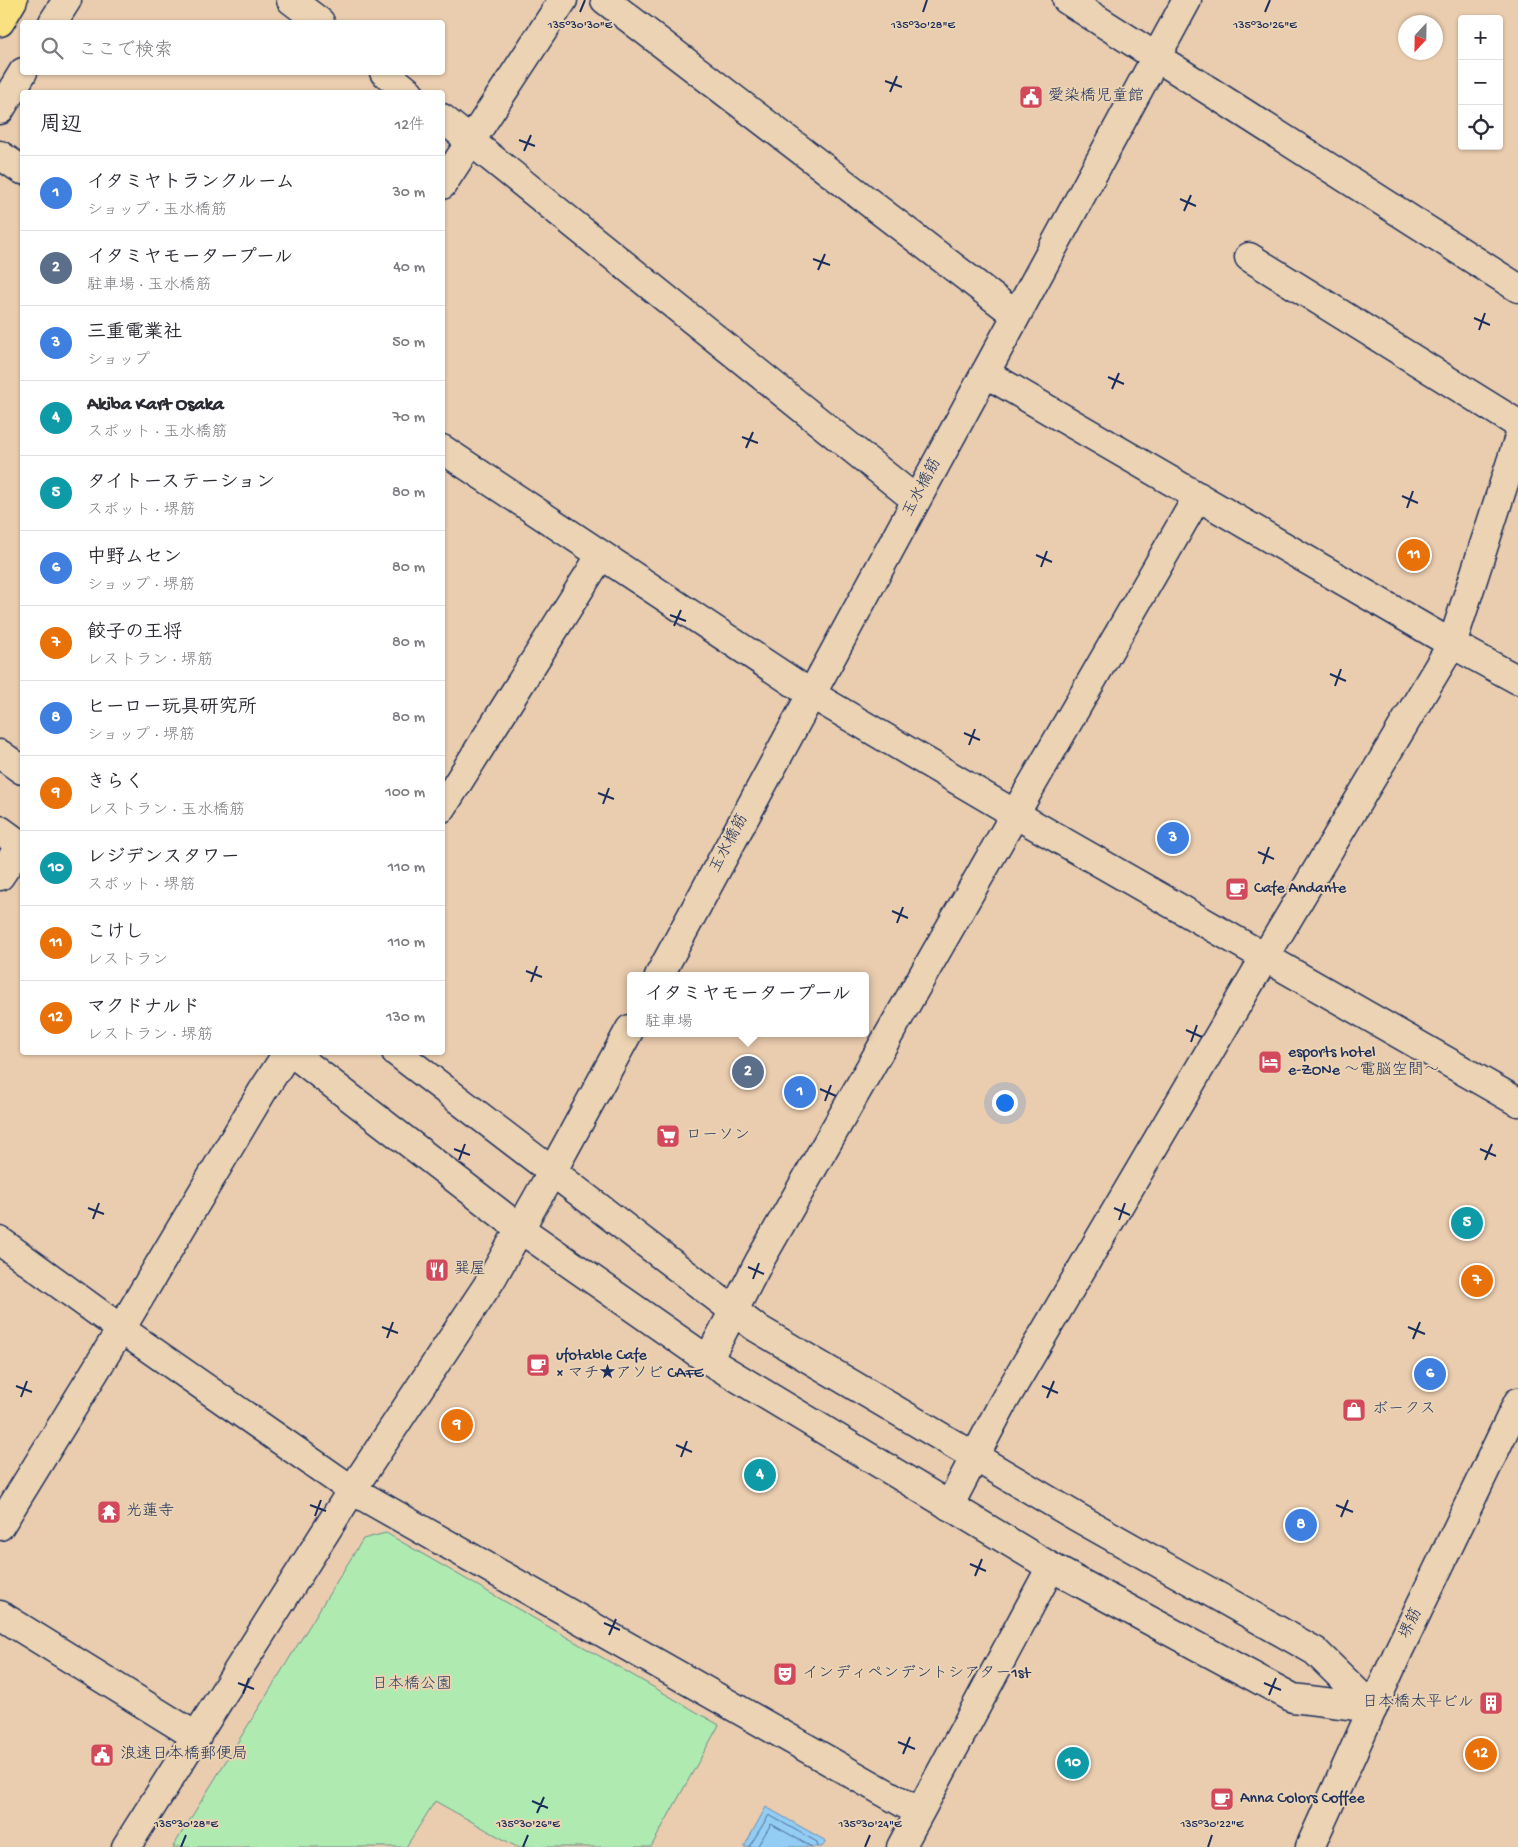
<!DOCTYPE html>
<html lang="ja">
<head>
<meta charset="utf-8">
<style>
	:root { --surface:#fff; --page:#f2f2f3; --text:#2b2b33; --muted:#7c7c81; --line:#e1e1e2; --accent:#0f766e }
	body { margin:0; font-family:"Gochi Hand","Klee One",sans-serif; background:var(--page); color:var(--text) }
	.controls { position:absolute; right:15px; top:15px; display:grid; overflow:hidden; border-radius:5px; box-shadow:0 1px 4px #0004 }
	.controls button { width:45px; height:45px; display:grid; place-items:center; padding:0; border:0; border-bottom:1px solid var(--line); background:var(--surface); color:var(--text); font:25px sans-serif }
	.compass { position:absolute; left:1398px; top:15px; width:45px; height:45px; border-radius:50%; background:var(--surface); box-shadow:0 1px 4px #0004; rotate:202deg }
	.you { position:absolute; left:1004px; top:1102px; width:18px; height:18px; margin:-12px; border:4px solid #fff; border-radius:50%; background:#1a73e8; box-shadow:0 0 0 8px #1a73e833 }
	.badge { display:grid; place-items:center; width:32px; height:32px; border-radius:50%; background:var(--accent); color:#fff; font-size:16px; font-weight:700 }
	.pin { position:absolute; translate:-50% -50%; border:2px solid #fff; box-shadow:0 1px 5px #0006 }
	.popup { position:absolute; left:627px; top:972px; width:242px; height:65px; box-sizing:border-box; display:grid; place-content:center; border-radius:5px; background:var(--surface); filter:drop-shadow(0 1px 4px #0005); font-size:16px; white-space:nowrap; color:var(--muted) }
	.popup b { font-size:19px; color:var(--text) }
	.popup::after { content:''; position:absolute; left:50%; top:100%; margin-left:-10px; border:10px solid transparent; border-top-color:var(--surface) }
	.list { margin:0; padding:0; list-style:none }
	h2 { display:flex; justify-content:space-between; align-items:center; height:65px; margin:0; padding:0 20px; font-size:21px }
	h2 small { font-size:16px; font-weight:400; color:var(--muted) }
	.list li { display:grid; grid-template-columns:32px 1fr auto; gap:15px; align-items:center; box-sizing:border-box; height:75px; padding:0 20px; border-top:1px solid var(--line) }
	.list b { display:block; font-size:19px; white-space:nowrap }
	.list p { margin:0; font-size:16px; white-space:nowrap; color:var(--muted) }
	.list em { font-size:16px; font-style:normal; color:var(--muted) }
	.icon { flex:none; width:28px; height:28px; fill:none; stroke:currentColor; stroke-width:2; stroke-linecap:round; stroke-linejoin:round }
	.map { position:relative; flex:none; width:1518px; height:1847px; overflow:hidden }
	.search { position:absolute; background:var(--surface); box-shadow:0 1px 4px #0004; left:20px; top:20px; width:425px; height:55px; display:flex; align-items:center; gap:12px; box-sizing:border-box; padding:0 18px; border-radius:5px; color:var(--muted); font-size:19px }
	.panel { position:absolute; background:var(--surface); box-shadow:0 1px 4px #0004; left:20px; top:90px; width:425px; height:965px; border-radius:5px }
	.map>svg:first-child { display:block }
	.green { fill:#afebb1; stroke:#658d88 }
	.water { fill:#94cdf3; stroke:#648eb7 }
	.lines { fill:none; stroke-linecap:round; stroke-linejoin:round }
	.shore { stroke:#4b6e9a; stroke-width:1 }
	.minor-casing { stroke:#1b2f5e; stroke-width:31 }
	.tertiary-casing { stroke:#1b2f5e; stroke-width:31 }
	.secondary-casing { stroke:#1b2f5e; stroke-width:31 }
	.motorway-casing { stroke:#1b2f5e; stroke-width:31 }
	.minor { stroke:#ebd3b3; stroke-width:28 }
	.tertiary { stroke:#ebd3b3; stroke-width:28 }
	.secondary { stroke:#ebd3b3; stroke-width:28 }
	.motorway { stroke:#fae180; stroke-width:28 }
	.ticks { fill:none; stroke:#1b2f5e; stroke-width:2 }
	.labels { text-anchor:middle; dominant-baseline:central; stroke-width:4; stroke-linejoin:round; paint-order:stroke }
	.poi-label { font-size:16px; fill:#1b2f5e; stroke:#ebd3b3; text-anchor:start }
	.street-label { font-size:16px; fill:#1b2f5e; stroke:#ebd3b3 }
	.park-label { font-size:16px; fill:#2a4266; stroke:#ebd3b3 }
	.ticks-label { font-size:12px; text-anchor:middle; fill:#1b2f5e; stroke:#ebd3b3; stroke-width:4; stroke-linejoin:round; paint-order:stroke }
</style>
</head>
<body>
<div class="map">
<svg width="1518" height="1847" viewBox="0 0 1518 1847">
	<rect width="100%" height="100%" fill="#eaccae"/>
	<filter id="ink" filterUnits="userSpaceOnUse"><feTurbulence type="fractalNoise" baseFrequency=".02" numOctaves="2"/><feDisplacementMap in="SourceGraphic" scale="10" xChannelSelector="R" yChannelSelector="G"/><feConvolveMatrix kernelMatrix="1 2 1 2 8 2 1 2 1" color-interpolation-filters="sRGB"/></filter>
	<g filter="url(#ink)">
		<path class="green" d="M 386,1533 L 719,1725 L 651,1847 L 517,1847 L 435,1801 L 406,1847 L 173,1847 L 363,1539 Z"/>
		<path class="water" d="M 766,1807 L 826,1841 L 822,1847 L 744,1847 Z"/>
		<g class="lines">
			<path class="shore" d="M 749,1847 L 769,1815 L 817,1842 L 818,1847
				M 757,1847 L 771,1824 L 812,1847"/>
			<g class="minor-casing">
				<path id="minor" d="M 291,0 L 320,22
					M 605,0 L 1016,315
					M 1067,0 L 1518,288
					M 53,22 L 67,0
					M 384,72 L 409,92
					M 0,110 L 23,72
					M 442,118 L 916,500
					M 0,155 L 22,170
					M 442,185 L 563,0
					M 1249,257 L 1518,424
					M 985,373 L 1452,644 L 1518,680
					M 442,449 L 811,694 L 1015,814 L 1518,1102
					M 442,808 L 601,555
					M 0,876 L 22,843
					M 659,976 L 1187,0
					M 552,1172 L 630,1029
					M 0,1241 L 121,1329 L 352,1490 L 919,1812
					M 708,1360 L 759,1262 L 1015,814 L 1198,496
					M 949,1506 L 1003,1403 L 1265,957 L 1452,644 L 1518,440
					M 0,1526 L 121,1329 L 262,1092 L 288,1052
					M 901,1847 L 1051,1567"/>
			</g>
			<g class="tertiary-casing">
				<path id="tertiary" d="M 0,754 L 22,770
					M 0,830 L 22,846
					M 291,1052 L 519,1228 L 708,1360 L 1051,1567 L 1293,1698 L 1373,1708
					M 396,1052 L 755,1327 L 1077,1517 L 1315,1651 L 1373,1708
					M 0,1615 L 197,1737
					M 126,1847 L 352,1490 L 491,1280 L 552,1172"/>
			</g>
			<g class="secondary-casing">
				<path id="secondary" d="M 1310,1847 L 1399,1650 L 1518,1402"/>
			</g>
			<g class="motorway-casing">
				<path id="motorway" d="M 0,22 L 13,0"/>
			</g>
			<use href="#minor" class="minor"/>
			<use href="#tertiary" class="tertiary"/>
			<use href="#secondary" class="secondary"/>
			<use href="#motorway" class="motorway"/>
		</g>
	</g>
	<path class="ticks" d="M 580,12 L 585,0M 923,12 L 927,0M 1265,12 L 1270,0M 885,81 L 902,87M 890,92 L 897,76M 519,140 L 535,146M 524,151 L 531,135M 1180,199 L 1196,206M 1184,211 L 1191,195M 813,259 L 830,265M 818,270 L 825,254M 1474,318 L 1490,325M 1479,330 L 1485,313M 1108,377 L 1124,384M 1112,389 L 1119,373M 742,437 L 758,443M 746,448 L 753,432M 1402,496 L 1418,503M 1407,508 L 1413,491M 1036,555 L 1052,562M 1041,567 L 1047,551M 670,615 L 686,621M 674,626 L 681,610M 1330,674 L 1346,681M 1335,686 L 1341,669M 964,733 L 980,740M 969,745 L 975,729M 598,793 L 614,799M 603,804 L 609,788M 1258,852 L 1274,859M 1263,864 L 1269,847M 892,911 L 908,918M 897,923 L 903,907M 526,971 L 542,977M 531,982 L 537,966M 1186,1030 L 1202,1037M 1191,1042 L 1197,1025M 820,1089 L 836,1096M 825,1101 L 831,1085M 454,1149 L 470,1155M 1480,1149 L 1496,1156M 459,1160 L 465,1144M 1485,1160 L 1492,1144M 88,1208 L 104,1214M 1114,1208 L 1130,1215M 93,1219 L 99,1203M 1119,1220 L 1125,1203M 748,1267 L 764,1274M 753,1279 L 759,1263M 382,1327 L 398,1333M 1408,1327 L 1425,1334M 387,1338 L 393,1322M 1413,1339 L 1420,1322M 16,1386 L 32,1392M 1042,1386 L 1058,1393M 21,1397 L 27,1381M 1047,1398 L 1054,1381M 676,1445 L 692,1452M 681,1457 L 687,1441M 310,1505 L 326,1511M 1336,1505 L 1353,1512M 315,1516 L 321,1500M 1341,1517 L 1348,1500M 970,1564 L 986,1571M 975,1576 L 982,1559M 604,1623 L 620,1630M 609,1635 L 616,1619M 238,1683 L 254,1689M 1264,1683 L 1281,1690M 243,1694 L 249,1678M 1269,1695 L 1276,1678M 898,1742 L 915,1749M 903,1754 L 910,1737M 532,1801 L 548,1808M 537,1813 L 544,1797M 181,1847 L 186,1835M 523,1847 L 528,1835M 865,1847 L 870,1835M 1208,1847 L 1212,1835"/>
	<defs>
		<g id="civic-square" transform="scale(1.25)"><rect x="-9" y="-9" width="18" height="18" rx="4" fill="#d1495b" stroke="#ebd3b3"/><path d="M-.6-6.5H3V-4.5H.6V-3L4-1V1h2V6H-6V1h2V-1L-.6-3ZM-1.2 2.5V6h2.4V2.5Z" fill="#fff"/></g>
		<g id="cafe-square" transform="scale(1.25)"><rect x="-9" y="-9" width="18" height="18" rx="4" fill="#d1495b" stroke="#ebd3b3"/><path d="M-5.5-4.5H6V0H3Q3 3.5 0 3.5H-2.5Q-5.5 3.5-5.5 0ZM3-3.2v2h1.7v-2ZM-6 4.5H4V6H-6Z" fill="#fff"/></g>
		<g id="hotel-square" transform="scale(1.25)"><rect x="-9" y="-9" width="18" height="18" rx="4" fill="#d1495b" stroke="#ebd3b3"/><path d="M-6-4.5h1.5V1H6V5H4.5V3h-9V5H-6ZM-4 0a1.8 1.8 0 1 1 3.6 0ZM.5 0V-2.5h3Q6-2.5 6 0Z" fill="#fff"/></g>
		<g id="supermarket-square" transform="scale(1.25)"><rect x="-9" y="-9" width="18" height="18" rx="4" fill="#d1495b" stroke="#ebd3b3"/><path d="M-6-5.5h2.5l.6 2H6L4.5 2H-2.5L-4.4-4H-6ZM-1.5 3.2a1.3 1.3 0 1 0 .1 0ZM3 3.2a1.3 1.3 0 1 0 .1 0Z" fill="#fff"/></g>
		<g id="restaurant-square" transform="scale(1.25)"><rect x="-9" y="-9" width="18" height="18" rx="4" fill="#d1495b" stroke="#ebd3b3"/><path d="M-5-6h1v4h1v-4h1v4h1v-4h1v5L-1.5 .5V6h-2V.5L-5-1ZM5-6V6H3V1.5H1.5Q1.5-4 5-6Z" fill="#fff"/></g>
		<g id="shop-square" transform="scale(1.25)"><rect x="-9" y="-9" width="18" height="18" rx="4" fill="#d1495b" stroke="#ebd3b3"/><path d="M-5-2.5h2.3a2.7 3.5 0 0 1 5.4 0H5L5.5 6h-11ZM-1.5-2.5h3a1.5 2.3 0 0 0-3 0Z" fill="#fff"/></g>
		<g id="temple-square" transform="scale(1.25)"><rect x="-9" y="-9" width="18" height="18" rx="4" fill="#d1495b" stroke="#ebd3b3"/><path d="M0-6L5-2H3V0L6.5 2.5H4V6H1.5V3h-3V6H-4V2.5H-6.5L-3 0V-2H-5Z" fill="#fff"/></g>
		<g id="theatre-square" transform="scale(1.25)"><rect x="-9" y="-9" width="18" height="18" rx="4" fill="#d1495b" stroke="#ebd3b3"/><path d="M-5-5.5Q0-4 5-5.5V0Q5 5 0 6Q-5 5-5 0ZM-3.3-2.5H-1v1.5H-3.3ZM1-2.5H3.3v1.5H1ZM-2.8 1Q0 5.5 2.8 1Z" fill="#fff"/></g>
		<g id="building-square" transform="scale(1.25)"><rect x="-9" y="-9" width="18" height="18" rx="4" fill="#d1495b" stroke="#ebd3b3"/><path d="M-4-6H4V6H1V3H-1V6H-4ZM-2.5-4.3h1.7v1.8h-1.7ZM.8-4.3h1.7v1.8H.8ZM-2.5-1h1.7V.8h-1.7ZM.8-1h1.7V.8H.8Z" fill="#fff"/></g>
	</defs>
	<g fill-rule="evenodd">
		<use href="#civic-square" x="1031" y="97"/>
		<use href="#cafe-square" x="1237" y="889"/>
		<use href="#hotel-square" x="1270" y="1062"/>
		<use href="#supermarket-square" x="668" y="1136"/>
		<use href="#restaurant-square" x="437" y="1270"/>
		<use href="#cafe-square" x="538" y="1365"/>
		<use href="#shop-square" x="1354" y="1410"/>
		<use href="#temple-square" x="109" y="1512"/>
		<use href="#theatre-square" x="785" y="1674"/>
		<use href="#building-square" x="1491" y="1703"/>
		<use href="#civic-square" x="102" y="1755"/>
		<use href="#cafe-square" x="1222" y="1799"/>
	</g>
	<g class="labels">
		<g class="poi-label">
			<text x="1048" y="97">愛染橋児童館</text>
			<text x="1254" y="889">Cafe Andante</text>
			<text x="1288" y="1053">esports hotel<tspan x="1288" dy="18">e-ZONe ～電脳空間～</tspan></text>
			<text x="686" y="1136">ローソン</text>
			<text x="454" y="1270">巽屋</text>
			<text x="556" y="1356">ufotable Cafe<tspan x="556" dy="18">× マチ★アソビ CAFE</tspan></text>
			<text x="1372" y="1410">ボークス</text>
			<text x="126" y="1512">光蓮寺</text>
			<text x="802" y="1674">インディペンデントシアター1st</text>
			<text x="1474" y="1703" text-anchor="end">日本橋太平ビル</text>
			<text x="120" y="1755">浪速日本橋郵便局</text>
			<text x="1240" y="1799">Anna Colors Coffee</text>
		</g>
		<g class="street-label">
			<text transform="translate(923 488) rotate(-62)">玉水橋筋</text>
			<text transform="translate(730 844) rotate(-62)">玉水橋筋</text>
			<text transform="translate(1412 1624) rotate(-64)">堺筋</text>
		</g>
		<g class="park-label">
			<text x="412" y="1685">日本橋公園</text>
		</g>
	</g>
	<g class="ticks-label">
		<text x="580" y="28">135°30'30"E</text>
		<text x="923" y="28">135°30'28"E</text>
		<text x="1265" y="28">135°30'26"E</text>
		<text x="186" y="1827">135°30'28"E</text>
		<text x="528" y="1827">135°30'26"E</text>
		<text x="870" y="1827">135°30'24"E</text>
		<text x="1212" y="1827">135°30'22"E</text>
	</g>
</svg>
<div class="controls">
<button>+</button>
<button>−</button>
<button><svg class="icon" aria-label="locate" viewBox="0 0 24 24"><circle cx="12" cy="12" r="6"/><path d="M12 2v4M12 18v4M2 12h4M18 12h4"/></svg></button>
</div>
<svg class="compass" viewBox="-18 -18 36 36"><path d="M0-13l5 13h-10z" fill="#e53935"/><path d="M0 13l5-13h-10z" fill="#7c7c81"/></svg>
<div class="you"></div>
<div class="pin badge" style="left:800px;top:1092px;background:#3f7fe0">1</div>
<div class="pin badge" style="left:748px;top:1072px;background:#5c6f8a">2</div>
<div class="popup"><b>イタミヤモータープール</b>駐車場</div>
<div class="pin badge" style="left:1173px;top:838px;background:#3f7fe0">3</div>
<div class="pin badge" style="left:760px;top:1475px;background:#0f9aa8">4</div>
<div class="pin badge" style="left:1467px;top:1223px;background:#0f9aa8">5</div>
<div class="pin badge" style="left:1430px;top:1374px;background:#3f7fe0">6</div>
<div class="pin badge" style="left:1477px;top:1281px;background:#e8710a">7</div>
<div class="pin badge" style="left:1301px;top:1525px;background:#3f7fe0">8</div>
<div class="pin badge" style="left:457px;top:1425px;background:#e8710a">9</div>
<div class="pin badge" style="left:1073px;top:1763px;background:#0f9aa8">10</div>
<div class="pin badge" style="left:1414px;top:555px;background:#e8710a">11</div>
<div class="pin badge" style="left:1481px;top:1754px;background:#e8710a">12</div>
<div class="search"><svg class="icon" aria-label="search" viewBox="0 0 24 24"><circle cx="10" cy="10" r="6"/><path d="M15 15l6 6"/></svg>ここで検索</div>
<section class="panel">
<h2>周辺<small>12件</small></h2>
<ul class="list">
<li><span class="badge" style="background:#3f7fe0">1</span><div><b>イタミヤトランクルーム</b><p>ショップ · 玉水橋筋</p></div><em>30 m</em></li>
<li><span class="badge" style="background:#5c6f8a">2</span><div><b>イタミヤモータープール</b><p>駐車場 · 玉水橋筋</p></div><em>40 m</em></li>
<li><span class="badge" style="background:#3f7fe0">3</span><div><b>三重電業社</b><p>ショップ</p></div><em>50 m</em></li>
<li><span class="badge" style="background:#0f9aa8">4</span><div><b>Akiba Kart Osaka</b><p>スポット · 玉水橋筋</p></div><em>70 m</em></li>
<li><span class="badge" style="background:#0f9aa8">5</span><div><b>タイトーステーション</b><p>スポット · 堺筋</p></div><em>80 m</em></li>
<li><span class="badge" style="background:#3f7fe0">6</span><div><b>中野ムセン</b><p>ショップ · 堺筋</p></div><em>80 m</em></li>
<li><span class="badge" style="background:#e8710a">7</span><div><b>餃子の王将</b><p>レストラン · 堺筋</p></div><em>80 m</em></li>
<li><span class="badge" style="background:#3f7fe0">8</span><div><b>ヒーロー玩具研究所</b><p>ショップ · 堺筋</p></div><em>80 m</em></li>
<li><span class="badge" style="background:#e8710a">9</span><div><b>きらく</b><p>レストラン · 玉水橋筋</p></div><em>100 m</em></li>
<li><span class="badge" style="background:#0f9aa8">10</span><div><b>レジデンスタワー</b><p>スポット · 堺筋</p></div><em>110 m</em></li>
<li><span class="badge" style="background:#e8710a">11</span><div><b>こけし</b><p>レストラン</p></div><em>110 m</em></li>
<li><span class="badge" style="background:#e8710a">12</span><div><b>マクドナルド</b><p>レストラン · 堺筋</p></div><em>130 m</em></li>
</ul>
</section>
</div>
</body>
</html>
